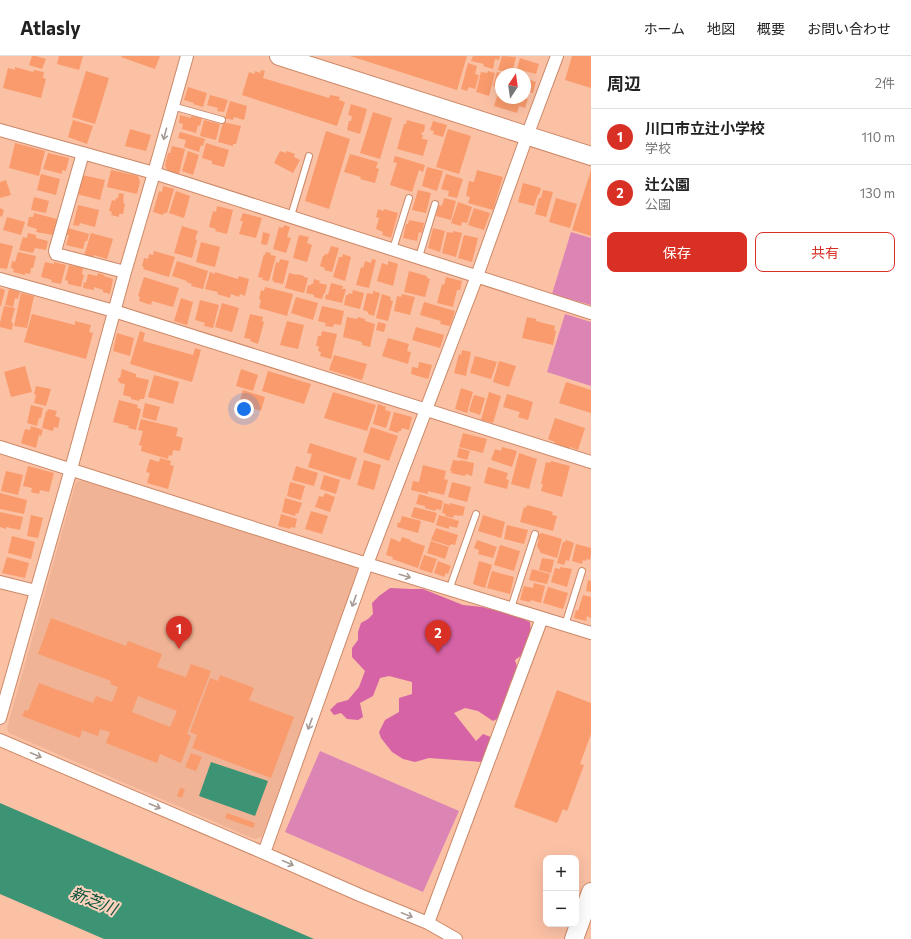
<!DOCTYPE html>
<html lang="ja">
<head>
<meta charset="utf-8">
<style>
	:root { --surface:#fff; --page:#f2f2f2; --text:#222; --muted:#767676; --line:#e0e0e0; --accent:#d93025 }
	body { margin:0; font-family:Commissioner,"Noto Sans JP",sans-serif; background:var(--page); color:var(--text) }
	.controls { position:absolute; right:12px; bottom:12px; display:grid; overflow:hidden; border-radius:8px; box-shadow:0 4px 16px #0002 }
	.controls button { width:36px; height:36px; display:grid; place-items:center; padding:0; border:0; border-bottom:1px solid var(--line); background:var(--surface); color:var(--text); font:20px sans-serif }
	.compass { position:absolute; left:495px; top:12px; width:36px; height:36px; border-radius:50%; background:var(--surface); box-shadow:0 4px 16px #0002; rotate:13deg }
	.you { position:absolute; left:244px; top:353px; width:14px; height:14px; margin:-10px; border:3px solid #fff; border-radius:50%; background:#1a73e8; box-shadow:0 0 0 6px #1a73e833 }
	.badge { display:grid; place-items:center; width:26px; height:26px; border-radius:50%; background:var(--accent); color:#fff; font-size:13px; font-weight:700 }
	.pin { position:absolute; translate:-50% -33px; filter:drop-shadow(0 1px 2px #0008) }
	.pin::after { content:''; position:absolute; top:21px; width:14px; height:12px; background:inherit; clip-path:polygon(0 0,100% 0,50% 100%) }
	.list { margin:0; padding:0; list-style:none }
	h2 { display:flex; justify-content:space-between; align-items:center; height:52px; margin:0; padding:0 16px; font-size:17px }
	h2 small { font-size:13px; font-weight:400; color:var(--muted) }
	.list li { display:grid; grid-template-columns:26px 1fr auto; gap:12px; align-items:center; box-sizing:border-box; height:56px; padding:0 16px; border-top:1px solid var(--line) }
	.list b { display:block; font-size:15px; white-space:nowrap }
	.list p { margin:0; font-size:13px; white-space:nowrap; color:var(--muted) }
	.list em { font-size:13px; font-style:normal; color:var(--muted) }
	.actions { display:flex; gap:8px; padding:12px 16px }
	.actions a { flex:1; padding:9px 0; border:1px solid var(--accent); border-radius:8px; text-align:center; font-size:14px; color:var(--accent) }
	.actions .main { background:var(--accent); color:#fff }
	.map { position:relative; flex:none; width:591px; height:883px; overflow:hidden }
	header { display:flex; align-items:center; gap:24px; box-sizing:border-box; height:56px; padding:0 20px; background:var(--surface); border-bottom:1px solid var(--line) }
	header strong { font-size:19px }
	nav { display:flex; gap:22px; margin-inline-start:auto; font-size:14px }
	main { display:flex }
	aside { flex:1; background:var(--surface) }
	.map>svg:first-child { display:block }
	.built { fill:#f1b395 }
	.green { fill:#dc84b4 }
	.forest { fill:#d663a6 }
	.water { fill:#3d9475 }
	.building { fill:#f99b6c; fill-rule:evenodd }
	.lines { fill:none; stroke-linecap:round; stroke-linejoin:round }
	.lane-casing { stroke:#cc8867; stroke-width:8 }
	.street-casing { stroke:#cc8867; stroke-width:14 }
	.secondary-casing { stroke:#cc8867; stroke-width:20 }
	.lane { stroke:#fff; stroke-width:6 }
	.street { stroke:#fff; stroke-width:12 }
	.secondary { stroke:#fff; stroke-width:18 }
	.oneway { stroke:#a69a94 }
	.labels { text-anchor:middle; dominant-baseline:central; stroke-width:4; stroke-linejoin:round; paint-order:stroke }
	.water-label { font-size:16px; font-style:italic; fill:#07513b; stroke:#fed2bd }
</style>
</head>
<body>
<header>
<strong>Atlasly</strong>
<nav><a>ホーム</a><a>地図</a><a>概要</a><a>お問い合わせ</a></nav>
</header>
<main>
<div class="map">
<svg width="591" height="883" viewBox="0 0 591 883">
	<rect width="100%" height="100%" fill="#fbc1a5"/>
	<path class="built" d="M 83,424 L 354,509 L 358,514 L 262,781 L 254,783 L 9,677 L 7,672 L 76,426 Z"/>
	<path class="green" d="M 571,176 L 591,182 L 591,249 L 552,238 Z
		M 565,258 L 591,266 L 591,330 L 547,316 Z
		M 320,695 L 459,755 L 423,836 L 285,776 Z"/>
	<path class="forest" d="M 390,532 L 411,533 L 423,533 L 463,549 L 482,551 L 502,556 L 521,562 L 530,566 L 531,578 L 522,599 L 515,604 L 518,614 L 510,627 L 509,636 L 499,662 L 493,665 L 478,655 L 465,652 L 454,657 L 476,685 L 483,678 L 493,682 L 482,706 L 429,702 L 415,706 L 403,703 L 392,696 L 381,682 L 379,676 L 385,664 L 399,656 L 399,642 L 412,638 L 412,626 L 389,620 L 380,622 L 373,640 L 360,647 L 363,661 L 358,664 L 347,663 L 341,657 L 334,659 L 330,654 L 337,647 L 348,644 L 359,631 L 365,615 L 352,601 L 352,592 L 358,584 L 358,576 L 361,567 L 368,563 L 373,558 L 372,547 L 379,540 Z"/>
	<path class="water" d="M 211,706 L 268,725 L 255,760 L 199,740 Z
		M 0,747 L 314,883 L 104,883 L 0,838 Z"/>
	<path class="building" d="M 32,0 L 36,0 L 46,3 L 42,13 L 29,9 Z
		M 59,0 L 83,0 L 79,14 L 57,8 Z
		M 122,0 L 160,0 L 155,13 L 121,1 Z
		M 350,0 L 467,0 L 457,34 Z
		M 473,0 L 500,0 L 499,4 L 495,3 L 493,13 L 483,10 L 484,8 L 471,5 Z
		M 502,0 L 516,1 L 512,17 L 498,14 Z
		M 572,0 L 591,0 L 591,32 L 565,24 Z
		M 520,2 L 539,8 L 536,18 L 517,13 Z
		M 468,7 L 477,10 L 475,18 L 479,19 L 475,33 L 469,31 L 467,35 L 461,33 Z
		M 15,11 L 33,16 L 34,14 L 44,16 L 43,22 L 46,23 L 41,42 L 3,32 L 8,12 L 15,14 Z
		M 261,14 L 265,15 L 263,22 L 329,42 L 330,39 L 340,41 L 339,44 L 345,46 L 337,70 L 242,39 L 249,16 L 254,18 L 255,15 L 260,17 Z
		M 86,15 L 109,22 L 95,68 L 72,61 Z
		M 488,15 L 495,17 L 489,40 L 476,36 L 481,16 L 487,17 Z
		M 497,16 L 501,17 L 501,32 L 493,30 Z
		M 525,22 L 536,26 L 533,37 L 525,35 Z
		M 188,31 L 207,37 L 203,51 L 193,48 L 194,47 L 184,44 Z
		M 499,34 L 501,35 L 501,42 L 528,43 L 525,52 L 519,50 L 517,57 L 494,50 Z
		M 210,39 L 228,44 L 224,56 L 217,55 L 218,52 L 207,49 Z
		M 230,45 L 247,50 L 244,64 L 234,61 L 233,64 L 225,62 Z
		M 351,48 L 367,53 L 360,78 L 347,74 L 349,65 L 351,65 L 352,60 L 348,59 Z
		M 373,56 L 392,62 L 380,103 L 360,97 Z
		M 180,59 L 191,62 L 191,60 L 202,62 L 200,70 L 198,69 L 196,77 L 182,73 L 183,68 L 179,67 Z
		M 73,64 L 93,70 L 87,88 L 68,81 Z
		M 204,64 L 220,68 L 216,84 L 200,80 Z
		M 407,64 L 425,69 L 424,76 L 422,76 L 421,79 L 423,79 L 422,83 L 428,84 L 423,100 L 397,93 L 404,68 L 406,68 Z
		M 433,65 L 447,69 L 443,81 L 433,78 L 434,75 L 430,74 Z
		M 223,66 L 241,70 L 236,88 L 233,88 L 233,90 L 218,86 Z
		M 130,73 L 151,79 L 146,95 L 125,90 Z
		M 448,73 L 471,80 L 459,118 L 436,111 Z
		M 326,75 L 350,83 L 329,153 L 305,145 Z
		M 180,76 L 205,83 L 203,90 L 201,89 L 199,96 L 184,91 L 186,84 L 178,82 Z
		M 15,87 L 45,95 L 39,120 L 9,112 Z
		M 206,87 L 229,94 L 224,111 L 212,108 L 212,105 L 202,102 Z
		M 172,90 L 185,93 L 179,118 L 169,116 L 165,110 L 168,97 L 170,97 Z
		M 188,95 L 199,99 L 193,119 L 182,115 Z
		M 280,95 L 286,97 L 287,95 L 295,98 L 294,101 L 300,104 L 293,117 L 274,107 Z
		M 48,97 L 69,102 L 66,115 L 62,114 L 62,118 L 43,113 Z
		M 350,98 L 378,106 L 376,112 L 379,113 L 375,127 L 360,123 L 361,121 L 344,116 Z
		M 395,100 L 425,109 L 423,116 L 419,114 L 412,136 L 390,129 L 397,107 L 393,106 Z
		M 427,111 L 443,115 L 437,135 L 422,130 Z
		M 111,114 L 138,120 L 140,126 L 137,138 L 107,131 Z
		M 477,114 L 503,121 L 493,154 L 468,147 L 470,141 L 466,140 L 469,125 L 474,126 Z
		M 591,114 L 591,180 L 572,174 Z
		M 41,118 L 60,123 L 56,139 L 37,134 Z
		M 446,118 L 463,123 L 457,142 L 448,140 L 449,135 L 441,133 Z
		M 82,119 L 105,124 L 100,144 L 77,138 Z
		M 6,124 L 11,139 L 0,142 L 0,126 Z
		M 523,127 L 541,132 L 539,139 L 538,138 L 534,150 L 518,146 Z
		M 163,130 L 174,133 L 167,157 L 164,157 L 163,159 L 153,156 L 159,135 L 162,136 Z
		M 418,134 L 431,137 L 426,157 L 412,154 Z
		M 543,134 L 553,136 L 546,161 L 535,158 L 539,142 L 541,142 Z
		M 176,135 L 190,140 L 184,162 L 169,157 Z
		M 119,137 L 124,138 L 123,143 L 124,144 L 123,147 L 125,148 L 123,158 L 119,158 L 119,161 L 111,159 L 112,156 L 109,155 L 112,144 L 115,145 L 116,142 L 118,142 Z
		M 34,141 L 49,145 L 46,157 L 31,154 Z
		M 444,142 L 456,145 L 451,164 L 436,160 L 439,149 L 442,150 Z
		M 556,142 L 577,148 L 570,172 L 549,166 Z
		M 458,146 L 472,151 L 467,167 L 462,166 L 461,170 L 451,167 Z
		M 78,149 L 99,154 L 95,171 L 80,167 L 79,170 L 73,169 Z
		M 217,150 L 233,154 L 227,178 L 215,175 L 216,173 L 209,171 L 213,155 L 216,156 Z
		M 0,152 L 4,154 L 2,161 L 0,160 Z
		M 474,152 L 490,157 L 484,174 L 468,169 Z
		M 378,153 L 383,155 L 384,153 L 398,157 L 391,182 L 382,179 L 383,176 L 376,173 L 379,162 L 376,161 Z
		M 34,157 L 57,163 L 53,179 L 36,176 L 37,173 L 27,170 L 29,161 L 33,161 Z
		M 243,157 L 262,162 L 256,182 L 239,178 L 243,165 L 240,165 Z
		M 7,161 L 25,166 L 21,179 L 3,174 Z
		M 409,164 L 424,167 L 422,177 L 419,176 L 417,185 L 403,182 L 406,168 L 408,168 Z
		M 284,169 L 290,171 L 287,181 L 291,182 L 286,197 L 273,193 L 279,171 L 283,172 Z
		M 182,170 L 198,175 L 195,183 L 197,184 L 192,202 L 174,197 Z
		M 68,172 L 89,178 L 87,185 L 85,185 L 83,193 L 66,189 L 69,179 L 66,179 Z
		M 433,172 L 445,175 L 440,196 L 428,192 Z
		M 453,175 L 462,177 L 456,201 L 442,197 L 447,176 L 453,177 Z
		M 263,176 L 270,178 L 267,189 L 261,188 Z
		M 28,177 L 36,179 L 36,182 L 48,185 L 46,194 L 35,192 L 33,197 L 19,194 L 23,181 L 27,182 Z
		M 91,177 L 113,183 L 107,203 L 94,199 L 93,203 L 84,200 Z
		M 299,179 L 309,181 L 307,187 L 312,189 L 307,206 L 293,202 Z
		M 464,179 L 478,182 L 472,206 L 458,202 Z
		M 201,186 L 220,191 L 215,211 L 196,206 Z
		M 0,187 L 13,190 L 7,213 L 0,212 Z
		M 331,190 L 339,192 L 332,216 L 324,214 L 325,212 L 320,210 L 323,200 L 324,200 L 325,198 L 328,198 Z
		M 154,195 L 175,201 L 169,221 L 143,213 L 144,211 L 142,210 L 144,202 L 148,203 L 149,198 L 153,199 Z
		M 18,196 L 36,200 L 33,212 L 31,212 L 30,218 L 25,217 L 25,219 L 13,216 L 14,213 L 11,212 L 12,205 L 15,206 Z
		M 266,196 L 271,197 L 270,199 L 276,200 L 269,225 L 262,224 L 263,222 L 258,221 L 264,198 L 265,199 Z
		M 343,198 L 351,201 L 345,225 L 333,221 L 339,201 L 342,201 Z
		M 280,203 L 289,205 L 283,228 L 273,226 L 274,225 L 272,224 L 276,206 L 279,207 Z
		M 372,203 L 376,204 L 369,232 L 356,229 L 361,211 L 363,212 L 365,205 L 371,207 Z
		M 177,205 L 208,215 L 203,233 L 191,230 L 192,228 L 186,226 L 187,225 L 172,220 Z
		M 388,205 L 398,208 L 393,230 L 377,225 L 382,207 L 388,209 Z
		M 45,206 L 54,208 L 54,206 L 66,209 L 61,228 L 51,226 L 52,224 L 41,221 Z
		M 69,209 L 83,212 L 82,218 L 84,219 L 81,231 L 68,228 L 68,225 L 65,224 Z
		M 409,215 L 427,220 L 427,222 L 430,223 L 425,241 L 404,236 Z
		M 210,216 L 215,218 L 215,216 L 238,223 L 239,220 L 249,223 L 245,240 L 240,238 L 239,241 L 231,238 L 230,242 L 217,238 L 218,236 L 205,233 Z
		M 98,217 L 104,219 L 104,220 L 113,223 L 110,238 L 103,236 L 103,234 L 94,231 L 94,234 L 83,232 L 84,226 L 86,227 L 88,218 L 97,220 Z
		M 289,217 L 297,219 L 297,218 L 304,220 L 304,221 L 308,222 L 304,237 L 285,232 Z
		M 144,221 L 179,232 L 173,251 L 152,245 L 151,249 L 139,245 L 140,241 L 138,240 Z
		M 446,221 L 462,225 L 460,234 L 457,234 L 453,251 L 437,247 L 442,228 L 444,229 Z
		M 314,223 L 320,225 L 319,227 L 327,229 L 325,237 L 324,237 L 322,243 L 314,241 L 314,239 L 306,237 L 308,229 L 310,230 L 311,228 L 313,228 Z
		M 331,227 L 343,230 L 342,233 L 346,233 L 342,247 L 325,243 L 326,238 L 328,239 Z
		M 265,231 L 293,238 L 287,260 L 259,252 L 261,244 L 259,243 L 261,234 L 264,235 Z
		M 0,232 L 5,234 L 1,250 L 0,250 Z
		M 9,233 L 20,236 L 18,243 L 15,242 L 13,251 L 5,249 Z
		M 353,234 L 364,237 L 360,253 L 344,249 L 346,239 L 348,239 L 349,237 L 352,238 Z
		M 373,235 L 380,237 L 374,260 L 368,258 L 368,256 L 363,254 L 367,237 L 373,238 Z
		M 21,237 L 34,240 L 27,272 L 14,270 Z
		M 382,238 L 391,241 L 390,244 L 393,245 L 388,265 L 376,262 Z
		M 402,238 L 415,241 L 410,259 L 394,255 L 397,240 L 401,241 Z
		M 296,241 L 318,247 L 313,264 L 291,257 Z
		M 181,242 L 193,246 L 187,269 L 174,265 Z
		M 200,244 L 219,249 L 213,272 L 204,270 L 205,267 L 195,264 Z
		M 424,246 L 455,255 L 450,270 L 440,268 L 441,265 L 420,259 Z
		M 222,247 L 239,252 L 232,276 L 215,271 Z
		M 4,250 L 15,252 L 11,266 L 13,267 L 12,274 L 0,271 L 0,267 Z
		M 322,250 L 344,255 L 341,269 L 334,268 L 333,271 L 325,270 L 326,267 L 318,265 Z
		M 32,258 L 75,269 L 75,265 L 91,269 L 89,276 L 93,277 L 86,303 L 24,286 Z
		M 250,258 L 263,261 L 262,265 L 264,266 L 258,288 L 250,285 L 251,283 L 244,282 Z
		M 347,261 L 357,263 L 358,261 L 365,263 L 365,265 L 375,268 L 370,291 L 362,289 L 362,286 L 343,281 Z
		M 527,261 L 536,263 L 536,265 L 555,270 L 554,274 L 556,275 L 553,289 L 522,282 Z
		M 287,265 L 304,269 L 298,293 L 280,289 Z
		M 378,266 L 386,268 L 384,276 L 376,274 Z
		M 416,271 L 444,279 L 440,292 L 412,284 Z
		M 140,275 L 145,277 L 143,285 L 193,299 L 195,292 L 201,294 L 192,326 L 130,308 Z
		M 322,275 L 337,278 L 331,303 L 320,300 L 321,296 L 318,295 L 319,290 L 316,290 L 318,280 L 321,280 Z
		M 117,277 L 134,282 L 130,300 L 113,295 Z
		M 388,282 L 409,288 L 407,295 L 411,296 L 408,308 L 382,300 Z
		M 462,294 L 471,296 L 466,320 L 454,317 L 459,298 L 461,299 Z
		M 334,299 L 367,308 L 362,324 L 329,314 Z
		M 475,300 L 497,306 L 491,323 L 470,317 Z
		M 499,305 L 516,310 L 509,331 L 493,326 Z
		M 419,306 L 432,309 L 428,323 L 411,318 L 412,311 L 418,312 Z
		M 25,310 L 32,336 L 11,341 L 4,316 Z
		M 122,313 L 136,318 L 136,321 L 149,324 L 144,343 L 140,343 L 139,345 L 131,343 L 131,341 L 123,339 L 125,328 L 119,327 L 120,326 L 118,325 L 118,322 L 120,322 Z
		M 241,313 L 258,319 L 253,335 L 236,330 Z
		M 268,315 L 311,328 L 304,348 L 262,335 Z
		M 154,319 L 179,326 L 173,348 L 148,341 Z
		M 566,326 L 591,334 L 591,357 L 559,347 Z
		M 36,330 L 51,333 L 46,350 L 34,347 L 36,339 L 34,338 Z
		M 461,332 L 473,336 L 467,357 L 455,353 Z
		M 243,334 L 265,341 L 261,355 L 239,348 Z
		M 333,336 L 376,349 L 367,375 L 324,362 Z
		M 489,336 L 501,340 L 493,367 L 481,364 Z
		M 507,338 L 533,346 L 528,364 L 518,361 L 520,356 L 503,351 Z
		M 474,339 L 485,342 L 480,359 L 469,355 Z
		M 119,344 L 138,349 L 137,352 L 141,353 L 136,374 L 128,372 L 129,370 L 113,366 Z
		M 145,347 L 160,351 L 156,365 L 142,361 Z
		M 378,348 L 386,351 L 385,354 L 391,356 L 386,372 L 373,368 Z
		M 31,349 L 43,352 L 41,362 L 39,362 L 37,370 L 27,367 Z
		M 48,353 L 57,355 L 55,360 L 60,362 L 58,372 L 54,371 L 53,375 L 42,372 L 46,355 L 47,356 Z
		M 394,356 L 412,361 L 409,374 L 402,372 L 401,375 L 399,375 L 398,377 L 389,374 Z
		M 555,362 L 585,372 L 578,394 L 570,391 L 569,393 L 555,388 L 555,386 L 548,383 Z
		M 141,363 L 178,372 L 176,380 L 183,382 L 180,395 L 173,394 L 172,400 L 169,399 L 168,403 L 141,395 L 142,390 L 139,389 L 143,375 L 138,374 Z
		M 31,370 L 43,374 L 41,380 L 39,379 L 36,392 L 21,387 L 25,373 L 30,374 Z
		M 371,371 L 398,380 L 389,405 L 363,396 Z
		M 463,377 L 487,383 L 483,397 L 459,391 Z
		M 310,387 L 357,402 L 350,424 L 308,411 L 312,398 L 307,397 Z
		M 502,391 L 517,395 L 512,411 L 491,404 L 495,393 L 501,395 Z
		M 459,392 L 470,395 L 467,404 L 457,401 Z
		M 519,397 L 537,403 L 529,433 L 511,428 Z
		M 160,402 L 171,405 L 170,409 L 174,410 L 168,433 L 147,427 L 150,417 L 146,416 L 150,403 L 159,406 Z
		M 364,404 L 381,409 L 374,434 L 357,429 Z
		M 453,404 L 460,405 L 460,404 L 474,407 L 472,420 L 466,418 L 465,420 L 451,417 L 452,415 L 450,415 Z
		M 551,405 L 570,410 L 562,441 L 541,435 L 543,428 L 541,428 L 546,406 L 550,407 Z
		M 423,409 L 446,415 L 444,423 L 448,424 L 444,439 L 428,435 L 428,438 L 411,434 L 413,425 L 419,426 Z
		M 28,410 L 54,417 L 49,436 L 40,434 L 39,438 L 31,436 L 32,432 L 23,430 Z
		M 296,410 L 318,417 L 314,430 L 292,424 Z
		M 488,411 L 508,417 L 506,423 L 509,424 L 507,433 L 484,427 Z
		M 6,415 L 23,419 L 18,439 L 1,435 Z
		M 324,419 L 340,424 L 336,438 L 320,433 Z
		M 290,426 L 305,430 L 301,444 L 287,440 Z
		M 452,426 L 471,431 L 467,446 L 448,441 Z
		M 0,437 L 27,444 L 24,458 L 0,453 Z
		M 325,437 L 335,441 L 330,456 L 315,451 L 319,440 L 323,441 Z
		M 419,438 L 443,445 L 441,454 L 436,453 L 435,455 L 425,452 L 425,450 L 416,448 Z
		M 285,442 L 302,447 L 298,458 L 296,457 L 295,460 L 282,456 Z
		M 444,447 L 450,449 L 450,447 L 465,451 L 463,460 L 460,459 L 460,460 L 454,459 L 453,462 L 445,460 L 446,458 L 442,457 Z
		M 527,449 L 553,456 L 552,459 L 557,460 L 553,475 L 520,466 L 524,451 L 526,452 Z
		M 414,451 L 437,457 L 434,467 L 411,461 Z
		M 311,455 L 328,460 L 322,478 L 305,473 Z
		M 0,456 L 23,461 L 20,474 L 6,471 L 6,473 L 0,471 Z
		M 281,458 L 297,463 L 295,472 L 291,471 L 290,473 L 278,470 Z
		M 31,459 L 43,462 L 38,482 L 27,480 Z
		M 439,459 L 459,465 L 457,472 L 449,470 L 449,473 L 436,469 Z
		M 483,459 L 505,466 L 501,482 L 478,475 Z
		M 402,460 L 421,465 L 418,477 L 397,471 L 398,466 L 400,467 Z
		M 507,469 L 528,474 L 524,488 L 504,483 Z
		M 436,472 L 458,479 L 455,489 L 451,488 L 450,490 L 431,484 Z
		M 542,477 L 562,483 L 557,502 L 541,497 L 537,490 L 539,483 L 537,482 L 538,479 Z
		M 12,480 L 35,486 L 31,503 L 8,497 Z
		M 402,481 L 411,484 L 410,485 L 425,490 L 418,512 L 392,503 L 393,501 L 386,499 L 391,482 L 400,486 Z
		M 477,484 L 497,491 L 493,502 L 478,498 L 479,494 L 474,492 Z
		M 566,484 L 574,487 L 569,505 L 566,504 L 564,509 L 557,507 L 563,486 L 565,486 Z
		M 431,485 L 449,491 L 445,503 L 427,497 Z
		M 576,488 L 591,492 L 591,498 L 590,504 L 586,503 L 586,505 L 583,504 L 582,508 L 572,505 Z
		M 500,489 L 520,495 L 514,515 L 494,509 Z
		M 424,499 L 437,503 L 432,517 L 419,513 Z
		M 7,501 L 29,507 L 25,522 L 2,517 Z
		M 542,502 L 554,504 L 551,517 L 539,514 Z
		M 438,505 L 451,510 L 448,518 L 446,517 L 444,521 L 434,517 Z
		M 479,505 L 492,509 L 485,532 L 473,528 Z
		M 560,511 L 572,513 L 567,531 L 551,526 L 555,512 L 560,513 Z
		M 532,513 L 550,518 L 547,528 L 529,524 Z
		M 492,515 L 514,521 L 510,538 L 487,532 Z
		M 588,524 L 591,525 L 591,536 L 586,535 Z
		M 534,527 L 545,530 L 541,547 L 531,544 L 530,546 L 520,544 L 524,530 L 533,532 Z
		M 548,531 L 568,537 L 563,553 L 543,547 Z
		M 583,539 L 591,541 L 591,562 L 587,560 L 586,565 L 574,562 L 576,554 L 578,555 Z
		M 51,562 L 126,590 L 128,585 L 162,598 L 157,611 L 185,621 L 186,621 L 191,608 L 211,615 L 187,678 L 191,680 L 181,707 L 160,698 L 157,707 L 106,687 L 110,676 L 100,673 L 98,680 L 82,674 L 80,682 L 22,660 L 25,654 L 28,655 L 39,627 L 93,647 L 96,640 L 112,646 L 118,631 L 110,628 L 111,625 L 38,598 ZM 138,640 L 177,655 L 170,671 L 132,656 Z
		M 220,619 L 254,632 L 249,644 L 294,661 L 271,722 L 192,692 L 197,679 L 190,676 L 210,622 L 218,625 Z
		M 557,634 L 591,647 L 591,678 L 580,708 L 584,709 L 567,755 L 563,753 L 557,767 L 514,751 Z
		M 191,697 L 202,701 L 196,715 L 185,711 Z
		M 180,732 L 185,733 L 182,742 L 177,740 Z
		M 227,757 L 255,767 L 253,772 L 225,762 Z"/>
	<g class="lines">
		<g class="lane-casing">
			<path id="lane" d="M 172,50 L 222,64
				M 291,160 L 309,100
				M 393,193 L 409,142
				M 419,201 L 435,148
				M 449,534 L 476,458
				M 511,552 L 535,478
				M 565,569 L 582,515"/>
		</g>
		<g class="street-casing">
			<path id="street" d="M 0,74 L 154,117 L 591,257
				M 83,97 L 55,195 L 56,198 L 125,216
				M 0,223 L 114,255 L 591,406
				M 0,391 L 367,508 L 591,577
				M 0,526 L 36,535
				M 0,662 L 71,413 L 125,216 L 154,117 L 187,0
				M 0,684 L 264,797 L 362,840 L 428,867 L 456,883
				M 264,797 L 367,508 L 477,220 L 527,80 L 557,0
				M 428,867 L 542,562"/>
		</g>
		<g class="secondary-casing">
			<path id="secondary" d="M 279,0 L 591,100
				M 574,883 L 591,836"/>
		</g>
		<use href="#lane" class="lane"/>
		<use href="#street" class="street"/>
		<use href="#secondary" class="secondary"/>
	</g>
	<defs><path id="oneway-shaft" d="M-6 0H5M1.5-3L5.5 0L1.5 3" fill="none" stroke-width="1.6" stroke-linecap="round" stroke-linejoin="round"/></defs>
	<g class="oneway">
		<use href="#oneway-shaft" transform="translate(165 78) rotate(105)"/>
		<use href="#oneway-shaft" transform="translate(405 520) rotate(17)"/>
		<use href="#oneway-shaft" transform="translate(354 545) rotate(110)"/>
		<use href="#oneway-shaft" transform="translate(310 668) rotate(110)"/>
		<use href="#oneway-shaft" transform="translate(36 699) rotate(23)"/>
		<use href="#oneway-shaft" transform="translate(155 750) rotate(23)"/>
		<use href="#oneway-shaft" transform="translate(288 807) rotate(24)"/>
		<use href="#oneway-shaft" transform="translate(407 859) rotate(22)"/>
	</g>
	<g class="labels">
		<g class="water-label">
			<text transform="translate(94 844) rotate(22)">新芝川</text>
		</g>
	</g>
</svg>
<div class="controls">
<button>+</button>
<button>−</button>
</div>
<svg class="compass" viewBox="-18 -18 36 36"><path d="M0-13l5 13h-10z" fill="#e53935"/><path d="M0 13l5-13h-10z" fill="#767676"/></svg>
<div class="you"></div>
<div class="pin badge" style="left:179px;top:593px">1</div>
<div class="pin badge" style="left:438px;top:597px">2</div>
</div>
<aside>
<h2>周辺<small>2件</small></h2>
<ul class="list">
<li><span class="badge">1</span><div><b>川口市立辻小学校</b><p>学校</p></div><em>110 m</em></li>
<li><span class="badge">2</span><div><b>辻公園</b><p>公園</p></div><em>130 m</em></li>
</ul>
<div class="actions"><a class="main">保存</a><a>共有</a></div>
</aside>
</main>
</body>
</html>
